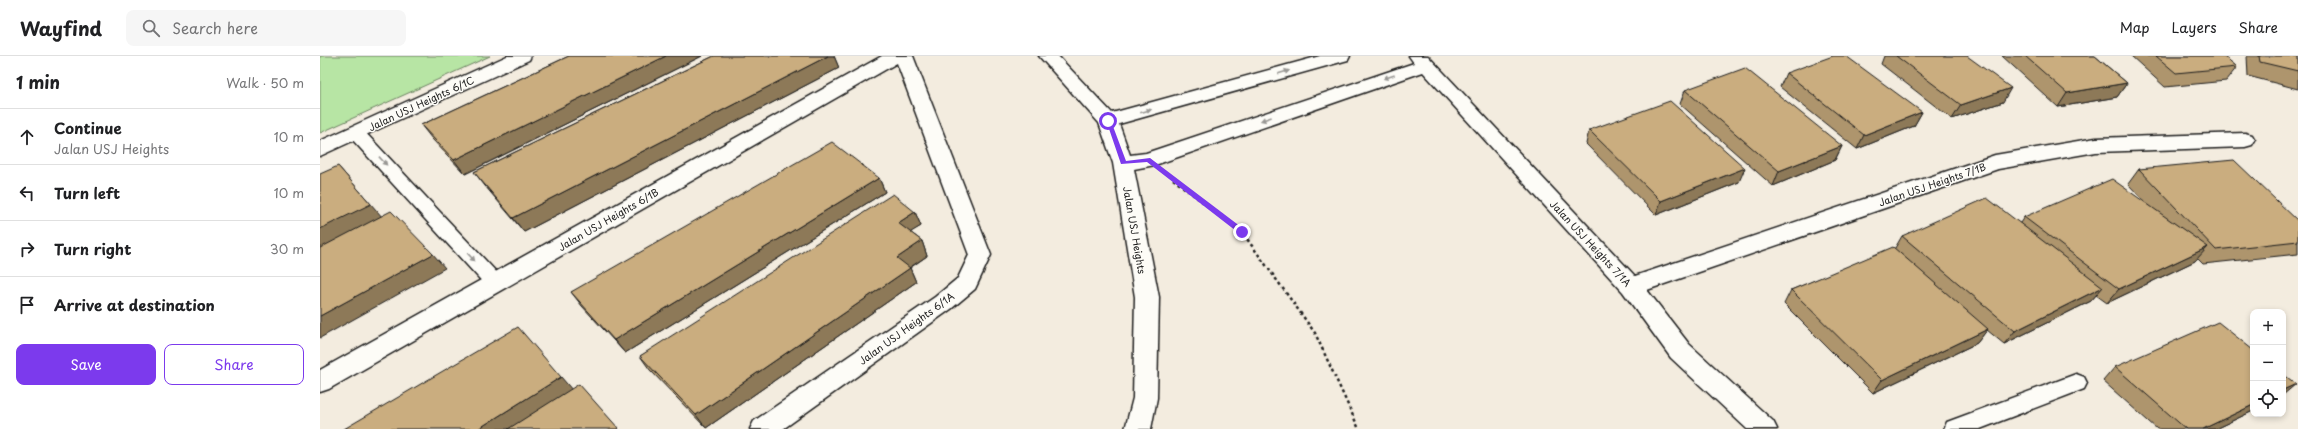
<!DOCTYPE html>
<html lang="en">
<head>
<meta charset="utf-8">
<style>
	:root { --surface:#fff; --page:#f6f6f6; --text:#202124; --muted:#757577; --line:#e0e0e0; --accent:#7c3aed }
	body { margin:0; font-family:"Playpen Sans",sans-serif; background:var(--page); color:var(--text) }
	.controls { position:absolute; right:12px; bottom:12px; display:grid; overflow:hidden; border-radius:8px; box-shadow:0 2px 6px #0003 }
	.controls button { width:36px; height:36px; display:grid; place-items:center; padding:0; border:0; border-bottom:1px solid var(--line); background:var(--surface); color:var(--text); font:20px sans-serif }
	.stop { position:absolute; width:12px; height:12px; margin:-9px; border:3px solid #7c3aed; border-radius:50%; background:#fff }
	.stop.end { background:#7c3aed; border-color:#fff; box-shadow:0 1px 4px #0008 }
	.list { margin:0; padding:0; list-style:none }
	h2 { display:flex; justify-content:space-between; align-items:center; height:52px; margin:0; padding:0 16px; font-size:17px }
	h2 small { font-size:13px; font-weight:400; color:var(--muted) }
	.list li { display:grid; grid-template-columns:26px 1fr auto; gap:12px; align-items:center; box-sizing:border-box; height:56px; padding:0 16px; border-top:1px solid var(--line) }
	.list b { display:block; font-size:15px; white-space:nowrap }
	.list p { margin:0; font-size:13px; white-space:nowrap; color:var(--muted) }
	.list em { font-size:13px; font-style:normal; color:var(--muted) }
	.actions { display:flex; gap:8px; padding:12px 16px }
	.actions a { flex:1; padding:9px 0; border:1px solid var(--accent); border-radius:8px; text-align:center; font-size:14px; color:var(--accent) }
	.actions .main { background:var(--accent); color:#fff }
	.icon { flex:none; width:22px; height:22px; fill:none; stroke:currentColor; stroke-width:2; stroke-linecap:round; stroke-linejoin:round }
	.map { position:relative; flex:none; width:1978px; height:373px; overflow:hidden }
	header { display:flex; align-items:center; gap:24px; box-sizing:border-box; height:56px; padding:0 20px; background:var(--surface); border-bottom:1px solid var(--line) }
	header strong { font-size:19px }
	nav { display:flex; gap:22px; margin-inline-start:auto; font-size:14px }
	.search { width:280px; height:36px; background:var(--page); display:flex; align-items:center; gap:10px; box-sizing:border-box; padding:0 14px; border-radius:8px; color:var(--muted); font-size:15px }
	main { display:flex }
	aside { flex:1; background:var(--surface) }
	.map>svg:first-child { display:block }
	.green { fill:#b7e5a4; stroke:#6a8060 }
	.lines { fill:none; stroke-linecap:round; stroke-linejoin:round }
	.lane-casing { stroke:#1c1c1c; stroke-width:3 }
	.street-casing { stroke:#1c1c1c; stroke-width:3 }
	.path { stroke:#1c1c1c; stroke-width:2.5; stroke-dasharray:3 3; stroke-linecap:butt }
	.lane { fill:#fdfcf7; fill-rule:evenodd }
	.street { fill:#fdfcf7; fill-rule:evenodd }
	.wall { fill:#ae956d; stroke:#1c1c1c }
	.shaded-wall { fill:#8d7959; stroke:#1c1c1c }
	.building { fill:#caad7f; stroke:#1c1c1c }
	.oneway { fill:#989794 }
	.route { fill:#7c3aed }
	.labels { text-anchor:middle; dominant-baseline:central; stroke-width:3; stroke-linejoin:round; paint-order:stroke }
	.street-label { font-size:10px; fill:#1c1c1c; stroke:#fdfcf7 }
</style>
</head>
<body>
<header>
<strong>Wayfind</strong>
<div class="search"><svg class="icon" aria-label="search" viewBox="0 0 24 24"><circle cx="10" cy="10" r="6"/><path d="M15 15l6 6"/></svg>Search here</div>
<nav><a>Map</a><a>Layers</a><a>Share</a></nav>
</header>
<main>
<aside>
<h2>1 min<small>Walk · 50 m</small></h2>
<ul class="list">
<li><svg class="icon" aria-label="ahead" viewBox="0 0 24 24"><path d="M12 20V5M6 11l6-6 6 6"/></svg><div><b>Continue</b><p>Jalan USJ Heights</p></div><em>10 m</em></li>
<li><svg class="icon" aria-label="left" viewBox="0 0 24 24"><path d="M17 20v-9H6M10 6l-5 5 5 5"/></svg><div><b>Turn left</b></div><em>10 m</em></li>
<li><svg class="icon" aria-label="right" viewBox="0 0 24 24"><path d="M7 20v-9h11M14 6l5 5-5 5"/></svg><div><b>Turn right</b></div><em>30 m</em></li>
<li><svg class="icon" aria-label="arrive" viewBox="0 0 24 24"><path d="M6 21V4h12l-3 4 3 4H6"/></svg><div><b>Arrive at destination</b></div></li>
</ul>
<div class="actions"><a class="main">Save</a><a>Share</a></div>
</aside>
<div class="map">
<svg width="1978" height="373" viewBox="0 0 1978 373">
	<rect width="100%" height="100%" fill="#f3ecdf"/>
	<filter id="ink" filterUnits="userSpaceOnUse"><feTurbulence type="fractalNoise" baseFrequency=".025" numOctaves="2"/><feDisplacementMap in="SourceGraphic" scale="8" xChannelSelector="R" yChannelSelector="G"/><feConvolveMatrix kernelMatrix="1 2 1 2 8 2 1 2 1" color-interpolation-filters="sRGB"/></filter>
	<g filter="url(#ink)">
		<path class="green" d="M 0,0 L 170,0 L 0,77 Z"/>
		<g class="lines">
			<g class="lane-casing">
				<path id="lane" d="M 36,71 L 42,73 L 182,222 L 185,227 L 182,232 L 175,234 L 168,232 L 30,81 L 27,77 L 30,73 Z
					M 1756,318 L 1764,321 L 1767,327 L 1764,333 L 1660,373 L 1624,373 L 1627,366 Z"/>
			</g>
			<g class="street-casing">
				<path id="street" d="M 187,0 L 211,0 L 209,4 L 0,100 L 0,85 Z
					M 562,0 L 593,0 L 671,199 L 655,233 L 631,253 L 463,373 L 430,373 L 434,365 L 615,241 L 638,222 L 649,199 L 577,7 L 9,333 L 0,336 L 0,314 Z
					M 719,0 L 738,0 L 792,57 L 1000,0 L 1030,0 L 1028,4 L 799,68 L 810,99 L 826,97 L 1094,7 L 1089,0 L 1108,0 L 1315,220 L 1675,99 L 1776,82 L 1925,77 L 1932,79 L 1935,84 L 1932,89 L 1925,91 L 1776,96 L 1678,113 L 1327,234 L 1369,288 L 1453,365 L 1457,373 L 1427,373 L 1351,302 L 1303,236 L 1103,16 L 835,109 L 814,113 L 839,241 L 837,342 L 831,373 L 805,373 L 813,342 L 815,241 L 793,107 L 779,67 Z"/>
			</g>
			<path class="path" d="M 853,123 L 922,176 L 995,277 L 1039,373"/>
			<use href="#lane" class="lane"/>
			<use href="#street" class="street"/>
		</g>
		<path class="wall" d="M 249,0 L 382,0 L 145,118 L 112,83 L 101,69 Z
			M 394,0 L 514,0 L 519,12 L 204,176 L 165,130 L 154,116 Z
			M 1564,0 L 1647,0 L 1683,46 L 1632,63 L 1561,8 Z
			M 1682,0 L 1775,0 L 1807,27 L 1797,41 L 1738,51 Z
			M 1811,0 L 1904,0 L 1917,11 L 1906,25 L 1845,31 Z
			M 1927,0 L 1978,0 L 1978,33 L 1928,20 Z
			M 1466,17 L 1602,56 L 1594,70 L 1537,93 L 1460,31 Z
			M 1365,34 L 1522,90 L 1515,104 L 1453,130 L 1360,48 Z
			M 1269,74 L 1419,126 L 1336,159 L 1266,88 Z
			M 1819,113 L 1978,165 L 1978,198 L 1883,208 L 1877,202 L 1875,205 L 1787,247 L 1776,239 L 1771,245 L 1684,288 L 1667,274 L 1657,287 L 1553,337 L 1464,248 L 1471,234 L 1575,192 L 1582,180 L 1700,167 L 1704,161 L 1826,147 L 1808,128 Z
			M 559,122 L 565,136 L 305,297 L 262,250 L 251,236 Z
			M 595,156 L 601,170 L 590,176 L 602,185 L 607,200 L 590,212 L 596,226 L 386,372 L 330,314 L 320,300 Z
			M 1933,294 L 1933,355 L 1895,373 L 1837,373 L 1783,325 L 1795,311 Z"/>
		<path class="shaded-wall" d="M 346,0 L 382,0 L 145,118 L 134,104 Z
			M 508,0 L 514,0 L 519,12 L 204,176 L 193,162 Z
			M 1807,27 L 1797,41 L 1738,51 L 1747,37 Z
			M 1691,32 L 1683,46 L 1632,63 L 1641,49 Z
			M 1602,56 L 1594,70 L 1537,93 L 1544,79 Z
			M 1522,90 L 1515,104 L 1453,130 L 1459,115 Z
			M 18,110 L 63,162 L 0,194 L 0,173 Z
			M 1425,112 L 1419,126 L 1336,159 L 1341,145 Z
			M 559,122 L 565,136 L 305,297 L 294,284 Z
			M 595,156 L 601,170 L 583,181 L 578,167 Z
			M 602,185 L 607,200 L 583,216 L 577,202 Z
			M 1888,191 L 1875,205 L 1787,247 L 1799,233 Z
			M 113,198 L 125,212 L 0,282 L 0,260 Z
			M 590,212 L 596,226 L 386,372 L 376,359 Z
			M 1783,231 L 1771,245 L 1684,288 L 1695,275 Z
			M 1668,273 L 1657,287 L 1553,337 L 1562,324 Z
			M 241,321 L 253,335 L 193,373 L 158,373 Z
			M 1976,328 L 1963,339 L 1963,334 Z
			M 1933,349 L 1933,355 L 1895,373 L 1883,373 Z"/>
		<path class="building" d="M 249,0 L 346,0 L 134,104 L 101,69 Z
			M 394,0 L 508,0 L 193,162 L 154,116 Z
			M 1513,0 L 1526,0 L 1602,56 L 1544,79 L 1466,17 Z
			M 1576,0 L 1647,0 L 1691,32 L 1641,49 Z
			M 1705,0 L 1775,0 L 1807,27 L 1747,37 Z
			M 1836,0 L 1904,0 L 1917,11 L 1856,17 Z
			M 1939,0 L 1978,0 L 1978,15 L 1940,6 Z
			M 1425,12 L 1522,90 L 1459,115 L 1365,34 Z
			M 1350,45 L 1425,112 L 1341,145 L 1269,74 Z
			M 512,86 L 559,122 L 294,284 L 251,236 Z
			M 1914,104 L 1978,165 L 1978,185 L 1896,194 L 1819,113 Z
			M 18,110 L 51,148 L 0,173 L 0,118 Z
			M 1792,123 L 1888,191 L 1799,233 L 1704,161 Z
			M 573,138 L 595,156 L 578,167 L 602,185 L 577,202 L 590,212 L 376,359 L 320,300 Z
			M 1667,142 L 1783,231 L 1695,275 L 1582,180 Z
			M 71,155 L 113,198 L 0,260 L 0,192 Z
			M 1573,191 L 1668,273 L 1562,324 L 1471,234 Z
			M 1898,266 L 1933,294 L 1933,349 L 1883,373 L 1866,373 L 1795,311 Z
			M 198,271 L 241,321 L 158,373 L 24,373 Z
			M 1963,318 L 1976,328 L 1963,334 Z
			M 259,328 L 299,373 L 188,373 Z"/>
		<defs><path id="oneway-solid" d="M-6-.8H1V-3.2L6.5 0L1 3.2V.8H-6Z"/></defs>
		<g class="oneway">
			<use href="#oneway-solid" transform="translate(964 16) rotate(-16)"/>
			<use href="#oneway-solid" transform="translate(1069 21) rotate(161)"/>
			<use href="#oneway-solid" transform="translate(826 55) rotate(-16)"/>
			<use href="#oneway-solid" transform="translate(946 63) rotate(161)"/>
			<use href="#oneway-solid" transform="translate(63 105) rotate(47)"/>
			<use href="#oneway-solid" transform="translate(151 201) rotate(47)"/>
		</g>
	</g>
	<path class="route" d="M 786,64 L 791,65 L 806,105 L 830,102 L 925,174 L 925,178 L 920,178 L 827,106 L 801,108 Z"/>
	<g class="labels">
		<g class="street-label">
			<text transform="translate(101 47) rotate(-25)">Jalan USJ Heights 6/1C</text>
			<text transform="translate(1612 128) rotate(-19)">Jalan USJ Heights 7/1B</text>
			<text transform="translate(288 163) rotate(-30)">Jalan USJ Heights 6/1B</text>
			<text transform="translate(815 174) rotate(80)">Jalan USJ Heights</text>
			<text transform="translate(1271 187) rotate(47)">Jalan USJ Heights 7/1A</text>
			<text transform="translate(586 272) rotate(-36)">Jalan USJ Heights 6/1A</text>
		</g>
	</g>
</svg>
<div class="controls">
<button>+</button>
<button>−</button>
<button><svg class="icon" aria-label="locate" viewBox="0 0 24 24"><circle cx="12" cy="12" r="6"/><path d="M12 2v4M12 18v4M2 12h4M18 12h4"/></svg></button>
</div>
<div class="stop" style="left:788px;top:65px"></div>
<div class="stop end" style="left:922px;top:176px"></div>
</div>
</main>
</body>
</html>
